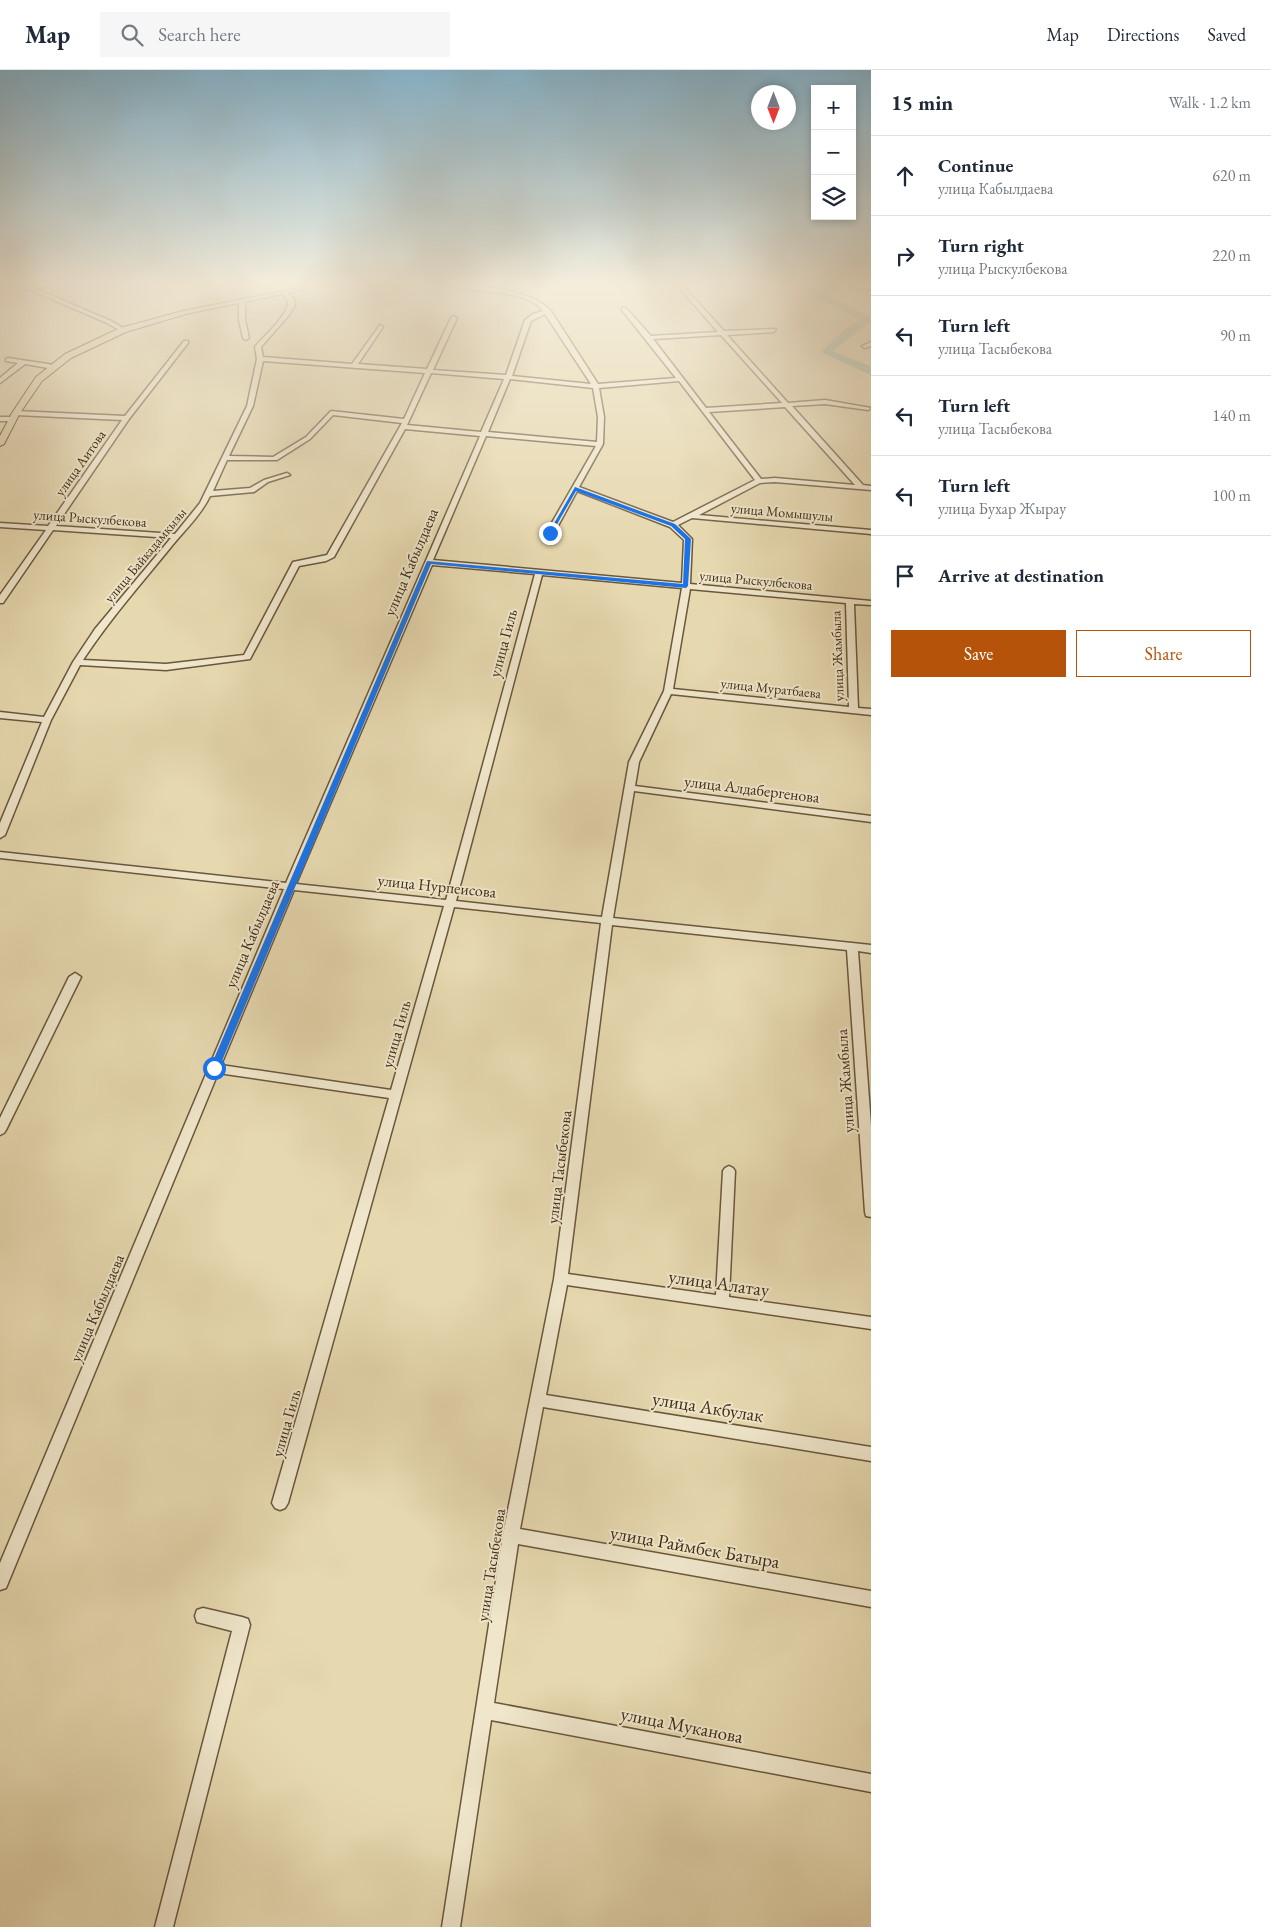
<!DOCTYPE html>
<html lang="en">
<head>
<meta charset="utf-8">
<style>
	:root { --surface:#fff; --page:#f6f6f7; --text:#1f2937; --muted:#747a83; --line:#e0e1e3; --accent:#b45309 }
	body { margin:0; font-family:"EB Garamond",serif; background:var(--page); color:var(--text) }
	.controls { position:absolute; right:15px; top:15px; display:grid; overflow:hidden; border-radius:0px; box-shadow:0 2px 8px #0003 }
	.controls button { width:45px; height:45px; display:grid; place-items:center; padding:0; border:0; border-bottom:1px solid var(--line); background:var(--surface); color:var(--text); font:25px sans-serif }
	.compass { position:absolute; left:751px; top:15px; width:45px; height:45px; border-radius:50%; background:var(--surface); box-shadow:0 2px 8px #0003; rotate:180deg }
	.stop { position:absolute; width:15px; height:15px; margin:-11px; border:4px solid #1a73e8; border-radius:50%; background:#fff }
	.stop.end { background:#1a73e8; border-color:#fff; box-shadow:0 1px 5px #0008 }
	.list { margin:0; padding:0; list-style:none }
	h2 { display:flex; justify-content:space-between; align-items:center; height:65px; margin:0; padding:0 20px; font-size:21px }
	h2 small { font-size:16px; font-weight:400; color:var(--muted) }
	.list li { display:grid; grid-template-columns:32px 1fr auto; gap:15px; align-items:center; box-sizing:border-box; height:80px; padding:0 20px; border-top:1px solid var(--line) }
	.list b { display:block; font-size:19px; white-space:nowrap }
	.list p { margin:0; font-size:16px; white-space:nowrap; color:var(--muted) }
	.list em { font-size:16px; font-style:normal; color:var(--muted) }
	.actions { display:flex; gap:10px; padding:15px 20px }
	.actions a { flex:1; padding:11px 0; border:1px solid var(--accent); border-radius:0px; text-align:center; font-size:18px; color:var(--accent) }
	.actions .main { background:var(--accent); color:#fff }
	.icon { flex:none; width:28px; height:28px; fill:none; stroke:currentColor; stroke-width:2; stroke-linecap:round; stroke-linejoin:round }
	.map { position:relative; flex:none; width:871px; height:1857px; overflow:hidden }
	header { display:flex; align-items:center; gap:30px; box-sizing:border-box; height:70px; padding:0 25px; background:var(--surface); border-bottom:1px solid var(--line) }
	header strong { font-size:24px }
	nav { display:flex; gap:28px; margin-inline-start:auto; font-size:18px }
	.search { width:350px; height:45px; background:var(--page); display:flex; align-items:center; gap:12px; box-sizing:border-box; padding:0 18px; border-radius:0px; color:var(--muted); font-size:19px }
	main { display:flex }
	aside { flex:1; background:var(--surface) }
	.map>svg:first-child { display:block }
	.lines { fill:none; stroke-linecap:round; stroke-linejoin:round }
	.river { fill:#96baaa; fill-rule:evenodd }
	.minor-casing { stroke:#6a573c; stroke-width:3 }
	.major-casing { stroke:#402c15; stroke-width:2 }
	.minor { fill:#efe6cb; fill-rule:evenodd }
	.major { fill:#e6d8af; fill-rule:evenodd }
	.route { fill:#1a73e8 }
	.labels { text-anchor:middle; dominant-baseline:central; stroke-width:4; stroke-linejoin:round; paint-order:stroke }
	.far-street-label { font-size:14px; fill:#402c15; stroke:#efe6cb }
	.street-label { font-size:16px; fill:#402c15; stroke:#efe6cb }
	.near-street-label { font-size:19px; fill:#402c15; stroke:#efe6cb }
</style>
</head>
<body>
<header>
<strong>Map</strong>
<div class="search"><svg class="icon" aria-label="search" viewBox="0 0 24 24"><circle cx="10" cy="10" r="6"/><path d="M15 15l6 6"/></svg>Search here</div>
<nav><a>Map</a><a>Directions</a><a>Saved</a></nav>
</header>
<main>
<div class="map">
<svg width="871" height="1857" viewBox="0 0 871 1857">
	<rect width="100%" height="100%" fill="#e6d8af"/>
	<filter id="stains"><feTurbulence type="fractalNoise" baseFrequency=".004" numOctaves="4"/><feColorMatrix values="0 0 0 0 .2 0 0 0 0 .09 0 0 0 0 .02 0 0 0 .5 -.17"/></filter>
	<radialGradient id="worn" r=".72"><stop offset=".6" stop-color="#630" stop-opacity="0"/><stop offset="1" stop-color="#630" stop-opacity=".3"/></radialGradient>
	<g class="lines">
		<path class="river" d="M 793,215 L 806,215 L 871,247 L 871,251 L 833,281 L 870,296 L 871,305 L 821,282 L 842,262 L 860,249 Z"/>
		<g class="minor-casing">
			<path id="minor" d="M 19,215 L 27,215 L 111,251 L 126,260 L 121,261 L 107,253 Z
				M 448,215 C 479,215 515,217 543,234 C 546,236 548,239 551,241 L 598,314 L 676,308 L 622,240 L 622,238 L 626,238 L 651,266 L 718,262 L 677,215 L 682,215 L 724,261 L 776,259 L 774,262 L 727,265 L 788,333 L 825,330 L 871,338 L 868,340 L 825,334 L 792,336 L 863,415 L 871,416 L 871,420 L 775,412 L 760,413 L 699,445 L 871,460 L 871,464 L 692,448 L 678,455 L 692,469 L 690,514 L 871,531 L 871,535 L 854,534 L 858,638 L 871,639 L 871,645 L 671,624 L 639,692 L 635,716 L 871,746 L 871,752 L 634,721 L 613,848 L 871,875 L 871,883 L 858,881 L 871,1056 L 871,1147 L 866,1146 L 865,1142 L 847,880 L 612,855 L 568,1204 L 716,1225 L 723,1101 L 725,1098 L 729,1096 L 733,1098 L 735,1101 L 729,1227 L 871,1247 L 871,1259 L 567,1215 L 546,1325 L 871,1377 L 871,1391 L 543,1337 L 520,1459 L 871,1521 L 871,1537 L 518,1474 L 494,1633 L 871,1704 L 871,1722 L 491,1650 L 460,1857 L 442,1857 L 503,1465 L 554,1209 L 601,853 L 454,837 L 288,1433 L 285,1438 L 280,1440 L 275,1438 L 272,1433 L 389,1028 L 218,1003 L 6,1518 L 0,1520 L 0,1493 L 284,819 L 0,788 L 0,782 L 286,813 L 480,366 L 405,359 L 334,487 L 326,491 L 299,496 L 250,589 L 166,600 L 80,595 L 51,650 L 5,765 L 0,768 L 0,753 L 42,652 L 0,648 L 0,642 L 44,647 L 73,592 L 95,559 L 171,468 L 53,460 L 3,533 L 0,533 L 0,525 L 46,460 L 0,457 L 0,453 L 48,456 L 122,350 L 16,345 L 13,343 L 16,341 L 125,346 L 184,271 L 188,271 L 188,273 L 129,349 L 56,456 L 175,464 L 200,433 L 247,336 L 257,289 L 255,277 C 264,266 291,243 288,230 L 282,224 L 282,222 L 286,222 L 294,229 L 295,235 L 289,245 L 261,277 L 263,287 L 352,294 L 380,255 L 383,257 L 358,294 L 427,299 L 451,248 L 454,246 L 457,248 L 433,300 L 506,305 L 525,250 L 533,244 L 543,241 C 528,218 470,224 448,215 ZM 545,244 L 591,314 L 512,306 L 531,251 ZM 721,265 L 782,333 L 706,338 L 653,269 ZM 263,291 L 425,303 L 404,349 L 331,341 L 306,367 L 273,387 L 229,386 L 253,336 ZM 431,303 L 504,309 L 481,362 L 407,355 ZM 510,309 L 593,318 L 598,347 L 597,372 L 488,362 ZM 679,311 L 755,410 L 673,452 L 579,417 L 603,374 L 604,347 L 599,318 ZM 785,337 L 855,415 L 775,408 L 761,409 L 709,342 ZM 333,345 L 402,353 L 327,485 L 293,492 L 244,585 L 166,594 L 83,590 C 109,550 141,514 171,477 C 184,461 201,445 210,426 L 254,422 L 268,412 L 290,405 L 287,403 L 264,410 L 250,418 L 213,421 L 227,390 L 277,390 L 310,369 ZM 486,366 L 596,376 L 546,463 L 553,465 L 577,421 L 670,457 L 684,470 L 682,513 L 433,490 ZM 432,495 L 535,504 L 446,830 L 296,814 ZM 542,505 L 682,518 L 664,621 L 629,692 L 602,847 L 456,831 ZM 690,519 L 846,533 L 849,637 L 673,619 ZM 294,820 L 444,836 L 391,1020 L 221,995 Z
				M 701,215 L 743,215 L 741,217 Z
				M 849,215 L 871,215 L 871,219 L 851,217 Z
				M 242,229 L 245,231 L 245,250 L 249,268 L 246,270 L 243,268 L 239,250 L 239,231 Z
				M 871,272 L 871,276 L 865,278 L 862,276 Z
				M 8,288 L 54,295 L 57,297 L 54,299 L 25,294 L 0,313 L 0,308 L 18,293 L 6,291 L 6,289 Z
				M 0,347 L 13,347 L 16,349 L 13,351 L 0,351 Z
				M 75,903 L 81,907 L 6,1060 L 4,1063 L 0,1065 L 0,1048 L 69,907 Z
				M 203,1538 L 242,1547 L 248,1549 L 250,1555 L 173,1857 L 155,1857 L 232,1561 L 197,1552 L 195,1546 L 197,1540 Z"/>
		</g>
		<g class="major-casing">
			<path id="major" d="M 311,215 L 326,215 L 186,244 L 126,262 L 71,288 L 42,311 L 20,343 L 4,374 L 0,376 L 0,366 L 12,343 L 36,307 L 65,284 L 120,258 L 183,241 Z"/>
		</g>
		<use href="#minor" class="minor"/>
		<use href="#major" class="major"/>
	</g>
	<linearGradient id="sky" x2="0" y2="1"><stop stop-color="#87b6cf"/><stop offset="0.45" stop-color="#f4eddb"/><stop offset="1" stop-color="#f4eddb" stop-opacity="0"/></linearGradient>
	<rect width="871" height="475" fill="url(#sky)"/>
	<path class="route" d="M 575,417 L 675,454 L 691,469 L 688,516 L 686,518 L 431,494 L 219,998 L 217,1000 L 211,1000 L 210,998 L 427,491 L 683,514 L 685,469 L 671,456 L 576,421 L 552,463 L 548,464 Z"/>
	<g class="labels">
		<g class="far-street-label">
			<text transform="translate(80 393) rotate(-55)">улица Аитова</text>
			<text transform="translate(782 442) rotate(5)">улица Момышулы</text>
			<text transform="translate(90 448) rotate(4)">улица Рыскулбекова</text>
			<text transform="translate(145 485) rotate(-50)">улица Байкадамкызы</text>
			<text transform="translate(756 510) rotate(5)">улица Рыскулбекова</text>
			<text transform="translate(837 586) rotate(-92)">улица Жамбыла</text>
			<text transform="translate(771 618) rotate(6)">улица Муратбаева</text>
		</g>
		<g class="street-label">
			<text transform="translate(411 492) rotate(-67)">улица Кабылдаева</text>
			<text transform="translate(503 573) rotate(-75)">улица Гиль</text>
			<text transform="translate(752 719) rotate(7)">улица Алдабергенова</text>
			<text transform="translate(437 816) rotate(6)">улица Нурпеисова</text>
			<text transform="translate(252 864) rotate(-67)">улица Кабылдаева</text>
			<text transform="translate(396 964) rotate(-74)">улица Гиль</text>
			<text transform="translate(845 1011) rotate(-94)">улица Жамбыла</text>
			<text transform="translate(559 1097) rotate(-83)">улица Тасыбекова</text>
			<text transform="translate(97 1238) rotate(-67)">улица Кабылдаева</text>
			<text transform="translate(286 1353) rotate(-74)">улица Гиль</text>
			<text transform="translate(491 1495) rotate(-81)">улица Тасыбекова</text>
		</g>
		<g class="near-street-label">
			<text transform="translate(719 1213) rotate(8)">улица Алатау</text>
			<text transform="translate(708 1337) rotate(9)">улица Акбулак</text>
			<text transform="translate(695 1477) rotate(10)">улица Раймбек Батыра</text>
			<text transform="translate(682 1655) rotate(11)">улица Муканова</text>
		</g>
	</g>
	<rect width="100%" height="100%" filter="url(#stains)"/>
	<rect width="100%" height="100%" fill="url(#worn)"/>
</svg>
<div class="controls">
<button>+</button>
<button>−</button>
<button><svg class="icon" aria-label="layers" viewBox="0 0 24 24"><path d="M12 4l9 5-9 5-9-5zM3 14l9 5 9-5"/></svg></button>
</div>
<svg class="compass" viewBox="-18 -18 36 36"><path d="M0-13l5 13h-10z" fill="#e53935"/><path d="M0 13l5-13h-10z" fill="#747a83"/></svg>
<div class="stop" style="left:214px;top:998px"></div>
<div class="stop end" style="left:550px;top:463px"></div>
</div>
<aside>
<h2>15 min<small>Walk · 1.2 km</small></h2>
<ul class="list">
<li><svg class="icon" aria-label="ahead" viewBox="0 0 24 24"><path d="M12 20V5M6 11l6-6 6 6"/></svg><div><b>Continue</b><p>улица Кабылдаева</p></div><em>620 m</em></li>
<li><svg class="icon" aria-label="right" viewBox="0 0 24 24"><path d="M7 20v-9h11M14 6l5 5-5 5"/></svg><div><b>Turn right</b><p>улица Рыскулбекова</p></div><em>220 m</em></li>
<li><svg class="icon" aria-label="left" viewBox="0 0 24 24"><path d="M17 20v-9H6M10 6l-5 5 5 5"/></svg><div><b>Turn left</b><p>улица Тасыбекова</p></div><em>90 m</em></li>
<li><svg class="icon" aria-label="left" viewBox="0 0 24 24"><path d="M17 20v-9H6M10 6l-5 5 5 5"/></svg><div><b>Turn left</b><p>улица Тасыбекова</p></div><em>140 m</em></li>
<li><svg class="icon" aria-label="left" viewBox="0 0 24 24"><path d="M17 20v-9H6M10 6l-5 5 5 5"/></svg><div><b>Turn left</b><p>улица Бухар Жырау</p></div><em>100 m</em></li>
<li><svg class="icon" aria-label="arrive" viewBox="0 0 24 24"><path d="M6 21V4h12l-3 4 3 4H6"/></svg><div><b>Arrive at destination</b></div></li>
</ul>
<div class="actions"><a class="main">Save</a><a>Share</a></div>
</aside>
</main>
</body>
</html>
